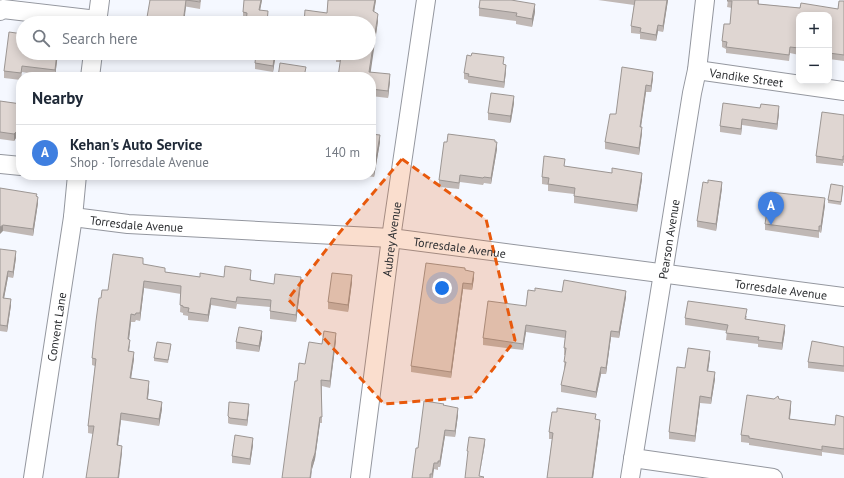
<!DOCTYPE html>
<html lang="en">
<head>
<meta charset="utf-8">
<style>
	:root { --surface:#fff; --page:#f6f6f7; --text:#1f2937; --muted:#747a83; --line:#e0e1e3; --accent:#db2777 }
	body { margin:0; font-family:"PT Sans",sans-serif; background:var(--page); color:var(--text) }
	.controls { position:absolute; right:12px; top:12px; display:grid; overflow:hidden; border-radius:8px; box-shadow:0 2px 10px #0003 }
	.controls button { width:36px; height:36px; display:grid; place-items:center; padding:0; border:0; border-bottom:1px solid var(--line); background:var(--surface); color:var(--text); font:20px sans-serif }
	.you { position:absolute; left:442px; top:288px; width:14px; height:14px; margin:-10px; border:3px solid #fff; border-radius:50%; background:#1a73e8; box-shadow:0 0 0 6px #1a73e833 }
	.badge { display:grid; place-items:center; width:26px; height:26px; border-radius:50%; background:var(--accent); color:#fff; font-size:13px; font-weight:700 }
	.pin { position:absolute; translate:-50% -33px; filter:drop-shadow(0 1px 2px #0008) }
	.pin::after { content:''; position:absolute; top:21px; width:14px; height:12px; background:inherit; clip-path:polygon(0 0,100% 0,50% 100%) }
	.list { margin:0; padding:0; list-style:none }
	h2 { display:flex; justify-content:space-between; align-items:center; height:52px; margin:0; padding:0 16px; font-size:17px }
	h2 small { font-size:13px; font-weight:400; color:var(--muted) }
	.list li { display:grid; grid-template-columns:26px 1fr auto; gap:12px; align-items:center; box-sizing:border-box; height:56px; padding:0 16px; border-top:1px solid var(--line) }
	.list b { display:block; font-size:15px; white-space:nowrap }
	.list p { margin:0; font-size:13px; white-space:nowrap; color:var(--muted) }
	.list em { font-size:13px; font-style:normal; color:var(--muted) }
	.icon { flex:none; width:22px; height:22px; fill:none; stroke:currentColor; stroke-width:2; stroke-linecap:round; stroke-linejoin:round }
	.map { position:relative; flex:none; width:844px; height:478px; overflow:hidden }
	.search { position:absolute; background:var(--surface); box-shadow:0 2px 10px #0003; left:16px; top:16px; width:360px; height:44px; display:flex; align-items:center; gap:10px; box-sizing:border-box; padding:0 14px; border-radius:22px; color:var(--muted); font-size:15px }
	.panel { position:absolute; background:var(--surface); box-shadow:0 2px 10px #0003; left:16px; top:72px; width:360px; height:108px; border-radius:16px }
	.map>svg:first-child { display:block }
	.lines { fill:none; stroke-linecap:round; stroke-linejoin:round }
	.street-casing { stroke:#94979f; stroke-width:20 }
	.street { stroke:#fff; stroke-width:18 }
	.wall { fill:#c0b8b5 }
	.shaded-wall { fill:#9c9693 }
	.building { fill:#dfd6d2; stroke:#9c9693 }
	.marked { fill:#e8590c; fill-opacity:0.2; stroke:#e8590c; stroke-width:3; stroke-dasharray:8 5; stroke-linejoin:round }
	.labels { text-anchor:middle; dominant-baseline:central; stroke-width:3; stroke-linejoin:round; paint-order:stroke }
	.street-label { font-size:12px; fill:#2d2f32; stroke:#fff }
</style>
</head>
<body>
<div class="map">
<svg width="844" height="478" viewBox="0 0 844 478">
	<rect width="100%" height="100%" fill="#f5f8ff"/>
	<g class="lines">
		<g class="street-casing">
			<g id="street">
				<path d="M 0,11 L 3,9 L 97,20"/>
				<path d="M 97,23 L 100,0"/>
				<path id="s1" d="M 697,70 L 844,91"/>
				<path d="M 90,77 L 93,53"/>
				<path d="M 0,164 L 21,166"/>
				<path id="s2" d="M 73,217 L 128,224 L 391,238 L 844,297"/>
				<path d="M 633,458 L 773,478"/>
				<path id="s3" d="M 33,478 L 73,217 L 77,175"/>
				<path id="s4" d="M 360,478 L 391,238 L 426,0"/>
				<path id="s5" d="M 630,478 L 692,93 L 697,70 L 705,0"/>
			</g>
		</g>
		<use href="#street" class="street"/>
	</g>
	<path class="wall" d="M 148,0 L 201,0 L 200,9 Z
		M 262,0 L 260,10 L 268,17 L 246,19 L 243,18 L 243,12 Z
		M 328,0 L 376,0 L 374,12 L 378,21 L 370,72 L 390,81 L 388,98 L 371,96 L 371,77 L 340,62 L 336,62 L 336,55 L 369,53 L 327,13 Z
		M 598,0 L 668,0 L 663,32 L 658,31 L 656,41 L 640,39 L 640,34 L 631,33 L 631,26 L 634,5 Z
		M 728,0 L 759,0 L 759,4 L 800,8 L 838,9 L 844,1 L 844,61 L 829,59 L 829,15 L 799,15 L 799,55 L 790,53 L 789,61 L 726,53 L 726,49 L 722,47 L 722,41 L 730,24 L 732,8 L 727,7 Z
		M 479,8 L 535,12 L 532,27 L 516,24 L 516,21 L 479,16 Z
		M 58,53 L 55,77 L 22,72 L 21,80 L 4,78 L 4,71 Z
		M 276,53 L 273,72 L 255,69 L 255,63 Z
		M 504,64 L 506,71 L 504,88 L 468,83 L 468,80 L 464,79 L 464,73 Z
		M 653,78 L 651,92 L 646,92 L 641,127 L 642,133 L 639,155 L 605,149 L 605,142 L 616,114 Z
		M 0,101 L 21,104 L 21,139 L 16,138 L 14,141 L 0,139 Z
		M 514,103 L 511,121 L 510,123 L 488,120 L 488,113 Z
		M 760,108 L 779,113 L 777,130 L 742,125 L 741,135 L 720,132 L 720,126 Z
		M 844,115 L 844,163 L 843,163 L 843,166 L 816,163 L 816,156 Z
		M 371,128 L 372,134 L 380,142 L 374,177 L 359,175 L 371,175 Z
		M 495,142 L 497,149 L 491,184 L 484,183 L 483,185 L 460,182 L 459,189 L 439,187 L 439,180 Z
		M 565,166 L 642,179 L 637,212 L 574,203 L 574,194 L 548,191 L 548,185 L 542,184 L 542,177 Z
		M 0,188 L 37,196 L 38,203 L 33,236 L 3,231 Z
		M 722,188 L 716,231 L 697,227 L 697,221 Z
		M 843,189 L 841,205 L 828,203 L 828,200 Z
		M 825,205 L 821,233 L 819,232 L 819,238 L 765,230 L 765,224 Z
		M 0,249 L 16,258 L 13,278 L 8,277 L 4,298 L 11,305 L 7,332 L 0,331 Z
		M 143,264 L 165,272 L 200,277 L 251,277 L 251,280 L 274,284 L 301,284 L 296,322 L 270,319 L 270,307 L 237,304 L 236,309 L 211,305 L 208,322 L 188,320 L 188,316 L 183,315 L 183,313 L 180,312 L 181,294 L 144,288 L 140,321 L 136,320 L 135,322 L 131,322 L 129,340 L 130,347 L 129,351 L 134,359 L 131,378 L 149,388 L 148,399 L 162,409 L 159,426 L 121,420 L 118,445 L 122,453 L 93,434 L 88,433 L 88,426 L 95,366 L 92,365 L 92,358 L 101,298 L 108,290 Z
		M 465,270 L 474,278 L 472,290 L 463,289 L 451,378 L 411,372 L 411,366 Z
		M 352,282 L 348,312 L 328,309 L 328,302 Z
		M 535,291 L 562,292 L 626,297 L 619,338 L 611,337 L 606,374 L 601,374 L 596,398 L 561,392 L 561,385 L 565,369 L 564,368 L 565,355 L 564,355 L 564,348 L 565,338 L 526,332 L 523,350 L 483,345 L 483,338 L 526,306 Z
		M 747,316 L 746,319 L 785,331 L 782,350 L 758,347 L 758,344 L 726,340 L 727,331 L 685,325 L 685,318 Z
		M 262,338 L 259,352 L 236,349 L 236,342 Z
		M 336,340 L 330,388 L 322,386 L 322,423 L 320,423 L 315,459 L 312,469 L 297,381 L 305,364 L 322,344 Z
		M 171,347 L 168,363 L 154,361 L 154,358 Z
		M 844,347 L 844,372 L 808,368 L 808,362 Z
		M 710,357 L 708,371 L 715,379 L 711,404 L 700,403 L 695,442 L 669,439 L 669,432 L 685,368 Z
		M 779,399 L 791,408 L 790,419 L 835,425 L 844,417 L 844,455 L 822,452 L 822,456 L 749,445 L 749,443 L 741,442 L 741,435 Z
		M 443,405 L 458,415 L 455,437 L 445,436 L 440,467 L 438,467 L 438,470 L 434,469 L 433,478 L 412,478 L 418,448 Z
		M 249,410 L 247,426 L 230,424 L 228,423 L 228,416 Z
		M 596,419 L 600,426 L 593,478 L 547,478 L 552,439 L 549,439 L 549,432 Z
		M 253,445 L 250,465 L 232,463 L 232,456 Z"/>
	<path class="shaded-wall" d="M 186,0 L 186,7 L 184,23 L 183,23 Z
		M 261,0 L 262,0 L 259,16 L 259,10 Z
		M 375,0 L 376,0 L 373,18 L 373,11 Z
		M 667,0 L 668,0 L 663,32 L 663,26 Z
		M 535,4 L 535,12 L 532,27 L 532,19 Z
		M 378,14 L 378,21 L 370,77 L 369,72 Z
		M 658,25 L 658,31 L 656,41 L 656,35 Z
		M 57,53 L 58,53 L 55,77 L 55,70 Z
		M 275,53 L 276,53 L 273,72 L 273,66 Z
		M 506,65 L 506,71 L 504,88 L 504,82 Z
		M 653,72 L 653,78 L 651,92 L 651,86 Z
		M 390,74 L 390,81 L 388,98 L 388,91 Z
		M 646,85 L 646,92 L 640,133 L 640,127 Z
		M 514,96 L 514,103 L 511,121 L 510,123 L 510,116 Z
		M 779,106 L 779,113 L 777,130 L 777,124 Z
		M 742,119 L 742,125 L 741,135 L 741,129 Z
		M 642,127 L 642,133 L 639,155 L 639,148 Z
		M 16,132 L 16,138 L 14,141 L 14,134 Z
		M 380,135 L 380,142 L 374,177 L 374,171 Z
		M 497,142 L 497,149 L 491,184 L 491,178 Z
		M 642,173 L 642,179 L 637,212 L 637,205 Z
		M 722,182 L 722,188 L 716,231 L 716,224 Z
		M 38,197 L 38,203 L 33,236 L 33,229 Z
		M 825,198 L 825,205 L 821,233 L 821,226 Z
		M 3,225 L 3,231 L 0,234 L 0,227 Z
		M 16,251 L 16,258 L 13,278 L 13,272 Z
		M 8,271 L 8,277 L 3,304 L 3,298 Z
		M 474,272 L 474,278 L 472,290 L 472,284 Z
		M 352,275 L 352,282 L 348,312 L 348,305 Z
		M 301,277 L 301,284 L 296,322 L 296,315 Z
		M 144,281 L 144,288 L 140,321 L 140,313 Z
		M 463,283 L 463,289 L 451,378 L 451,372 Z
		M 626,291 L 626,297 L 619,338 L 619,332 Z
		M 211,298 L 211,305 L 208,322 L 208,315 Z
		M 11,299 L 11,305 L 7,332 L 7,326 Z
		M 131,314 L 131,322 L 128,347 L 128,339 Z
		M 526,325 L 526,332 L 523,350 L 523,344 Z
		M 785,325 L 785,331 L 782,350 L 782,343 Z
		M 262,331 L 262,338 L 259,352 L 259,346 Z
		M 611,331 L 611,337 L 606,374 L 606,368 Z
		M 336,333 L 336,340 L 330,388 L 330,381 Z
		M 710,351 L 710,357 L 707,378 L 707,371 Z
		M 134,352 L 134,359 L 130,385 L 130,378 Z
		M 601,367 L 601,374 L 596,398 L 596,392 Z
		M 715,372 L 715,379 L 711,404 L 711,398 Z
		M 149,381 L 149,388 L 147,407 L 147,399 Z
		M 700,396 L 700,403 L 695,442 L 695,436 Z
		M 791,401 L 791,408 L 789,425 L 789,419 Z
		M 162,402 L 162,409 L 159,426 L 159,419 Z
		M 249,404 L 249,410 L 247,426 L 247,420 Z
		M 458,408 L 458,415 L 455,437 L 455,431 Z
		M 121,413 L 121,420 L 117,452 L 117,445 Z
		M 320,417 L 320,423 L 315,459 L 312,469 L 311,478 L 310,478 Z
		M 600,420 L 600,426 L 593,478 L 592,478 Z
		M 445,430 L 445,436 L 440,467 L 440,461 Z
		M 253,438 L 253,445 L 250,465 L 250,459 Z
		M 485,439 L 485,444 L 479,478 Z
		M 122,446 L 122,453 L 119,478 L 118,478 Z
		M 434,463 L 434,469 L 432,478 L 432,474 Z"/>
	<path class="building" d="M 150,0 L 200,0 L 200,2 L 186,0 L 183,23 L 146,23 Z
		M 244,0 L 261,0 L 259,10 L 268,11 L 267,23 L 246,23 L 247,13 L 243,12 Z
		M 328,0 L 375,0 L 373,11 L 378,14 L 369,72 L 390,74 L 388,91 L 371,89 L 371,77 L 338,77 L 341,56 L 336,55 L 337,53 L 369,53 L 369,23 L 304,23 L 305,10 L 327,13 Z
		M 480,0 L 511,0 L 535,4 L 532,19 L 516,16 L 517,13 L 479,8 Z
		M 635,0 L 667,0 L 663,26 L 658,25 L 656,35 L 640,32 L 641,28 L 631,26 Z
		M 728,0 L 758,0 L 758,4 L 800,8 L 801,3 L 838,9 L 839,1 L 844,1 L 844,55 L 829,53 L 829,15 L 799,15 L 799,48 L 790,47 L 789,55 L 726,47 L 727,42 L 722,41 L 724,24 L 730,24 L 732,1 L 727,1 Z
		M 9,32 L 23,34 L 23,53 L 57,53 L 55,70 L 22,66 L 21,73 L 4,71 Z
		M 256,53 L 275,53 L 273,66 L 255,63 Z
		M 472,53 L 504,57 L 503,64 L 506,65 L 504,82 L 468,76 L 469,74 L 464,73 L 467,55 L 471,56 Z
		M 280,63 L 306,67 L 304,77 L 278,77 Z
		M 622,67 L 653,72 L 651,86 L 646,85 L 640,127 L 642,127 L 639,148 L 605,142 L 610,114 L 616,114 Z
		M 491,93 L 514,96 L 511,115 L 510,116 L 488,113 Z
		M 0,101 L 21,104 L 21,132 L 16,132 L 14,134 L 0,132 Z
		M 723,103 L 760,108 L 761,104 L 779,106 L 777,124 L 742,119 L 741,129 L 720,126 Z
		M 822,112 L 844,115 L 844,156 L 843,156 L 843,160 L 816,156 Z
		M 371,128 L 372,128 L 371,134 L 380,135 L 374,171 L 371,170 Z
		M 448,134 L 495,140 L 495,142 L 497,142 L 491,178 L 484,177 L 483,178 L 460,175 L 459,183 L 439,180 L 444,142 L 447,142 Z
		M 544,156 L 565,159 L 564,166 L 612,173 L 612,168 L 642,173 L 637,205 L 574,196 L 575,188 L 548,184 L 549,178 L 542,177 Z
		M 708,180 L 722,182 L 716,224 L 697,221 L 703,182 L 708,183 Z
		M 831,184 L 843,186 L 841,202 L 828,200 Z
		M 0,188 L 37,194 L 36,196 L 38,197 L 33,229 L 3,225 L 0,227 Z
		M 770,192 L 825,198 L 821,226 L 819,226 L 819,231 L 765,224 Z
		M 0,249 L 16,251 L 13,272 L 8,271 L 3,298 L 11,299 L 7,326 L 0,325 Z
		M 113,254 L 143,258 L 143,264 L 165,268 L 165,272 L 200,277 L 200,273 L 224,277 L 225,266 L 251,270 L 250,280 L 274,284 L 275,274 L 301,277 L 296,315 L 270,311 L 271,300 L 237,297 L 236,302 L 211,298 L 208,315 L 188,312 L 189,308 L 183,307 L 183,306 L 180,305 L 181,286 L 144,281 L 140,313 L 136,313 L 135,315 L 131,314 L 128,339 L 130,340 L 128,351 L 134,352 L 130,378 L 149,381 L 147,399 L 162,402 L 159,419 L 121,413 L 117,445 L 122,446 L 118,478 L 86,478 L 94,426 L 88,426 L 96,359 L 92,358 L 96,321 L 99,298 L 101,298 L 102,290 L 108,290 Z
		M 426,263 L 465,268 L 465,270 L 474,272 L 472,284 L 463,283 L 451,372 L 411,366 Z
		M 332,273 L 352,275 L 348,305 L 328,302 Z
		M 564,280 L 626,291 L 619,332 L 611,331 L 606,368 L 601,367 L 596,392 L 561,385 L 566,362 L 564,362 L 566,348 L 564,348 L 566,331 L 526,325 L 523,344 L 483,338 L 488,301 L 526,306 L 528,290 L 535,291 L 535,288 L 562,292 Z
		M 688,301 L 747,309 L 745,319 L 785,325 L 782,343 L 758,340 L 759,337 L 726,333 L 728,325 L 685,318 Z
		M 239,327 L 262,331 L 259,346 L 236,342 Z
		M 324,331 L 336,333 L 330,381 L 321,380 L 322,417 L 320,417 L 315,453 L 312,462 L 310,478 L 282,478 L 295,381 L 297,381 L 299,363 L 305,364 L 309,342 L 322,344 Z
		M 812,341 L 844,347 L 844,366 L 808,362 Z
		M 157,342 L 171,344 L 168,360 L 154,358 Z
		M 688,348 L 710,351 L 707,371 L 715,372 L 711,398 L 700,396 L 695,436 L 669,432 L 677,367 L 685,368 Z
		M 747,395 L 774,399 L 778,396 L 779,399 L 791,401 L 789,419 L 835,425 L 836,415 L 844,417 L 844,449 L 822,446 L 822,450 L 749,438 L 749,436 L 741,435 Z
		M 424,401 L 444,404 L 443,405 L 458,408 L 455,431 L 445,430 L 440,461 L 438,461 L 438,463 L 434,463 L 432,474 L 430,474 L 430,478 L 412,478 L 416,448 L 418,448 Z
		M 229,402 L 249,404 L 247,420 L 230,418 L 228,416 Z
		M 557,408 L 596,414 L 595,419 L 600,420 L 592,478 L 547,478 L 553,433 L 549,432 L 552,412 L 557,412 Z
		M 235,435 L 253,438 L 250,459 L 232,456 Z
		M 469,437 L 485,439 L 479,476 L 484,477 L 483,478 L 465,478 L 468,451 L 467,451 Z"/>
	<path class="marked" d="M 402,159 L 486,219 L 515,340 L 472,397 L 384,404 L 288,299 L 340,232 Z"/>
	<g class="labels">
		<g class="street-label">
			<text stroke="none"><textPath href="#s1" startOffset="50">Vandike Street</textPath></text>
			<text stroke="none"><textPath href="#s2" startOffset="64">Torresdale Avenue</textPath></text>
			<text stroke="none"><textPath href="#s4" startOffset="241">Aubrey Avenue</textPath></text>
			<text stroke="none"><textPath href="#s5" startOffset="242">Pearson Avenue</textPath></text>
			<text stroke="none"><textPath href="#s2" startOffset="388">Torresdale Avenue</textPath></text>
			<text stroke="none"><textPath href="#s2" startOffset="712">Torresdale Avenue</textPath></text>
			<text stroke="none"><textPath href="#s3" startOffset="153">Convent Lane</textPath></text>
		</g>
	</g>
</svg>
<div class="controls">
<button>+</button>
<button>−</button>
</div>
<div class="you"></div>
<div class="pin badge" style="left:771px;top:225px;background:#3f7fe0">A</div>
<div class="search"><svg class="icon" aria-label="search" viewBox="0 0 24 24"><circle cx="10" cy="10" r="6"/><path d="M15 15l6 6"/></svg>Search here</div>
<section class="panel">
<h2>Nearby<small></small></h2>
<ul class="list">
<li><span class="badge" style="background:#3f7fe0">A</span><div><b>Kehan's Auto Service</b><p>Shop · Torresdale Avenue</p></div><em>140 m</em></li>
</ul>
</section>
</div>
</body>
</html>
